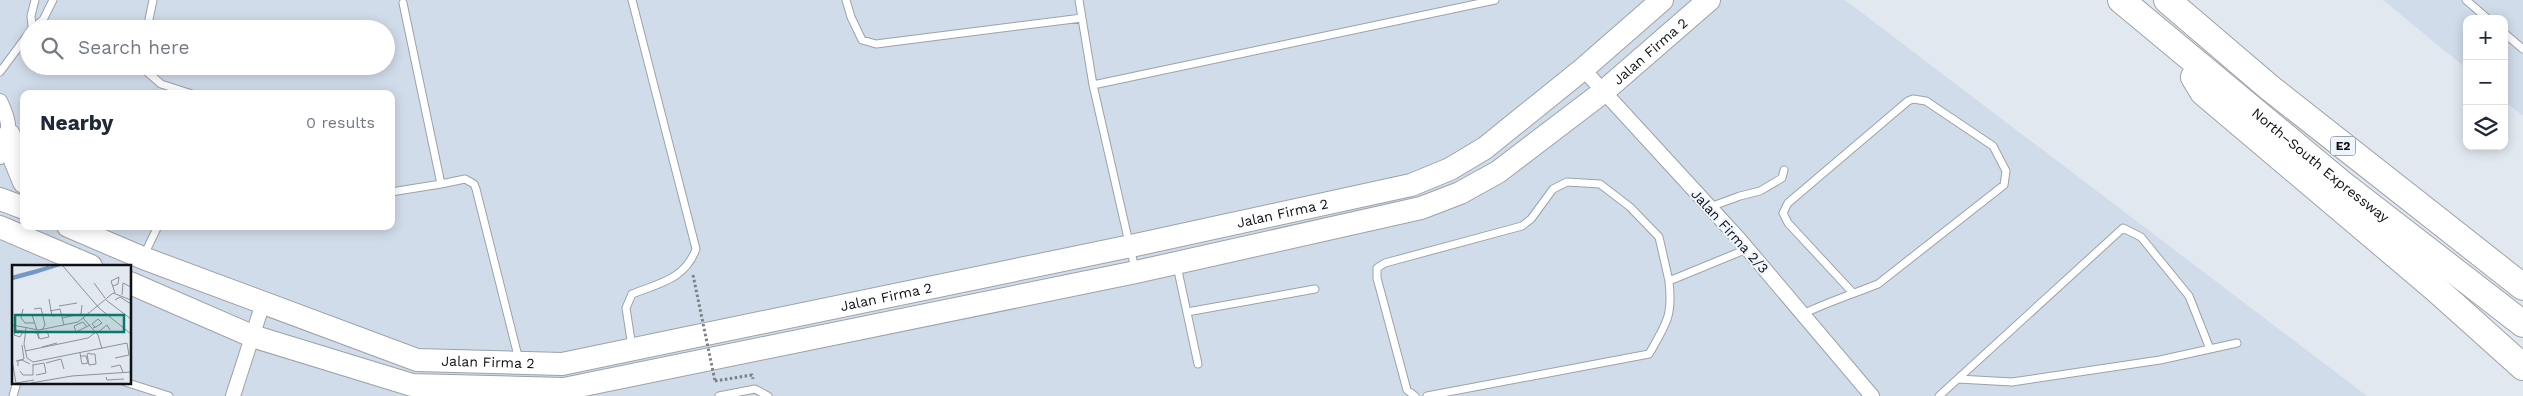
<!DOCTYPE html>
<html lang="en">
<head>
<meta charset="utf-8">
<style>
	:root { --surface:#fff; --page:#f2f2f3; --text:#1f2937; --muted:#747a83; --line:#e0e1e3 }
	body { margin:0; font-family:"Work Sans",sans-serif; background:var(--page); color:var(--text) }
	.controls { position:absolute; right:15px; top:15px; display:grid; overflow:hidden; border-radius:10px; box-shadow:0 2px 12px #0003 }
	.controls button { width:45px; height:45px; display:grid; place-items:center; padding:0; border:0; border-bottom:1px solid var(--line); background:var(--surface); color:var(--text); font:25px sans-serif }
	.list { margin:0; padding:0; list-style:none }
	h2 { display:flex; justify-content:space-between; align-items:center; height:65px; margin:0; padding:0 20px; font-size:21px }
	h2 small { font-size:16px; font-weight:400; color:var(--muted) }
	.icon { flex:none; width:28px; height:28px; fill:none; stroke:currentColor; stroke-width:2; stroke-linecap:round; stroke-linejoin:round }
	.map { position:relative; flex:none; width:2523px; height:396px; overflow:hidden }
	.search { position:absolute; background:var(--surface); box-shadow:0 2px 12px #0003; left:20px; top:20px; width:375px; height:55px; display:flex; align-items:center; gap:12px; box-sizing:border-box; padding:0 18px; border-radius:28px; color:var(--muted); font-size:19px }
	.panel { position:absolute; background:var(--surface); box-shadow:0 2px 12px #0003; left:20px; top:90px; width:375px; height:140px; border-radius:10px }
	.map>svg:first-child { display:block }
	.built { fill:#d1dcea; fill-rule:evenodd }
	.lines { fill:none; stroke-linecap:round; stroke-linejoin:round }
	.service-casing { stroke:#9ca2a9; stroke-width:9 }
	.minor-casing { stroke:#9ca2a9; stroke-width:16 }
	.primary-casing { stroke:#9ca2a9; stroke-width:24 }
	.motorway-casing { stroke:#9ca2a9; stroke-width:28 }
	.path { stroke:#7b8085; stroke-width:3; stroke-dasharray:2.5 2.5; stroke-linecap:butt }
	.service { stroke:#fff; stroke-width:7 }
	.minor { stroke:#fff; stroke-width:14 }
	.primary { stroke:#fff; stroke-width:22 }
	.motorway { stroke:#fff; stroke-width:26 }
	.path-bridge { stroke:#7b8085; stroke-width:3; stroke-dasharray:2.5 2.5; stroke-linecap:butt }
	.labels { text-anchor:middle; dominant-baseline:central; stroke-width:4; stroke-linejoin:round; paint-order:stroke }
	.shield { fill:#eef5fc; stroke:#515559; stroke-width:1 }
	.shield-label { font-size:12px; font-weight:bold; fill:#0e1013 }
	.street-label { font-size:14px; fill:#0e1013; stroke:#eef5fc }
	.inset-river { fill:none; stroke:#7298c5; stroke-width:2.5 }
	.inset-road { fill:none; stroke:#8d9297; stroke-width:1 }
	.view { fill:#0f766e; fill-opacity:0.15; stroke:#0f766e; stroke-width:2.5 }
	.inset-edge { fill:none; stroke:#0e1013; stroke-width:2.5 }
</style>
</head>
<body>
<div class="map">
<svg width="2523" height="396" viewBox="0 0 2523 396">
	<rect width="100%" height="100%" fill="#e1e8ef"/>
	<path class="built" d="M 0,0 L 1845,0 L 2367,396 L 0,396 ZM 29,29 L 386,29 L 386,66 L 29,66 ZM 24,94 L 391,94 L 391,226 L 24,226 ZM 14,266 L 130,266 L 130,382 L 14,382 Z
		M 2383,0 L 2523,0 L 2523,116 L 2504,101 L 2504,19 L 2467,19 L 2467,69 Z"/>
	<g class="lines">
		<g class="service-casing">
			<path id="service" d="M 846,0 L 851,17 L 862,40 L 876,44 L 1082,18
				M 1079,0 L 1093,85 L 1135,269
				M 2466,0 L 2488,19
				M 403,3 L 441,184 L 465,179 L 474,184 L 476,189 L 519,360
				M 32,26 L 31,16 L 35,0
				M 31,29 L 43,20 L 53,0
				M 147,29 L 153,0
				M 2504,33 L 2523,49
				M 145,66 L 145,70 L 161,84 L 192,94
				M 0,72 L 29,33
				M 1093,85 L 1495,0
				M 391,192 L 441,184
				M 1710,207 L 1740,196 L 1760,191 L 1782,178 L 1784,170
				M 144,255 L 158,226
				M 1177,266 L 1198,364
				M 1187,312 L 1315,289
				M 1803,314 C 1828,302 1853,294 1878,284 L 2004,185 L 2006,171 L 1993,146 L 1926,101 L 1913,99 L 1908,101 L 1788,203 L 1783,213 L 1788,223 L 1853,293
				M 632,347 L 626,308 L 632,294 C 660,283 685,279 696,249 L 632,0
				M 1958,379 L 2012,382 L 2160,360 L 2237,343
				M 125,382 L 169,396
				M 13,396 L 17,382
				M 719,396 L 755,389 L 768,396
				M 1415,396 L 1407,390 L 1377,278 L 1377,268 L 1385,263 L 1522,226 L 1531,219 L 1553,189 L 1567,182 L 1600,184 L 1630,207 L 1659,237 L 1669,281
				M 1427,396 L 1649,354 C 1666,324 1673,317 1669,281 L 1747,249
				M 1939,396 L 2123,228 L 2141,237 L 2189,296 L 2210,349"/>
		</g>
		<g class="minor-casing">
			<path id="minor" d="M 1583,69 L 1739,239 L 1872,396
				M 0,101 C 12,125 10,133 0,157
				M 233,396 L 263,303"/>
		</g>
		<g class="primary-casing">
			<g id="primary">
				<path d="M 9,135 L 15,160 L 24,182"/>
				<path d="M 0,199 L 24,208"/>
				<path id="s1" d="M 68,226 L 143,258 L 417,360 L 562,364 L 1131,246 L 1411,185 L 1450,169 L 1485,148 L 1583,69 L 1662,0"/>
				<path d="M 0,227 L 91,266"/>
				<path id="s2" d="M 130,283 L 252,336 L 412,385 L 564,389 L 1136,272 L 1421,208 L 1460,193 L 1498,172 L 1603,92 L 1709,0"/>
			</g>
		</g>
		<g class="motorway-casing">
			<g id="motorway">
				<path id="s3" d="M 2121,0 L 2341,183 L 2523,324"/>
				<path d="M 2167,0 L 2270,88 L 2523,287"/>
				<path d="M 2194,77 L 2203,92 L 2436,289 L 2523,367"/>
			</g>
		</g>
		<path class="path" d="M 715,381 L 752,375 L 753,379"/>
		<use href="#service" class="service"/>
		<use href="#minor" class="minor"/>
		<use href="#primary" class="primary"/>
		<use href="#motorway" class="motorway"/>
		<path class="path-bridge" d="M 693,275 L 715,381"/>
	</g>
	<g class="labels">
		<rect class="shield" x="2330.5" y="136.5" width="25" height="19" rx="4"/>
		<g class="shield-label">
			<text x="2343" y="146">E2</text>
		</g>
		<g class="street-label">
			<text stroke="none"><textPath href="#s2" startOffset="1608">Jalan Firma 2</textPath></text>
			<text stroke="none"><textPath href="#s3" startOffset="259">North–South Expressway</textPath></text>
			<text stroke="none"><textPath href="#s1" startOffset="1255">Jalan Firma 2</textPath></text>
			<text transform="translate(1730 231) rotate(48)">Jalan Firma 2/3</text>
			<text stroke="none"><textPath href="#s1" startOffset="850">Jalan Firma 2</textPath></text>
			<text stroke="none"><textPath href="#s1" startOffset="445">Jalan Firma 2</textPath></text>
		</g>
	</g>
	<g transform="translate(12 265)">
		<rect width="119" height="119" fill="#e1e8ef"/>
		<path class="inset-river" d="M 22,8 L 47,0M 0,12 L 37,2M 0,14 L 22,8"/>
		<path class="inset-road" d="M 50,0 L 87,43 L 119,69M 82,18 L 93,33M 101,21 L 106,19 L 107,12 L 99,16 L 103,28M 110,30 L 111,18 L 119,22M 37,34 L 40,51 L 50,50M 94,35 L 119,54M 103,35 L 108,32 L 119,39M 47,41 L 65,38M 11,44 L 9,53 L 13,58 L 22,58M 22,44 L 29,43 L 33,60 L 30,65M 38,46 L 48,44 L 52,60M 20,50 L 25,65M 50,53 L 69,49 L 70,40M 71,53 L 86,70 L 90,84M 0,60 L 27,65 L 66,57 L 101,28 L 119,35M 75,62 L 71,57 L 62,61 L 64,67 L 78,60M 14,63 L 12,79 L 15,93 L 21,97 L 115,78 L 117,90 L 103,93M 81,63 L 84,62 L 90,58 L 86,54 L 80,59 L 83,62M 26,66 L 26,67 L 27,72 L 28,74 L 37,72 L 35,66 L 26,68M 11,67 L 8,72 L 2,70 L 4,65 L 25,68 L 27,74M 85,68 L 95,60 L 98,65M 30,82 L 45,78M 13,86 L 76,73 L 84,67M 68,88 L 69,94 L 70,99 L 76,98 L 74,91 L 68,91M 78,88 L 75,89 L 77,100 L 84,99 L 83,89 L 78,89M 0,95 L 4,118M 4,96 L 12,94 L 10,80M 34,98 L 49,94 L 52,104M 21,100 L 32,98 L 34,108 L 24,110M 6,101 L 6,96 L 10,95 L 18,99M 99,102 L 108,100 L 111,107M 8,106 L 11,110 L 21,110 L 21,99M 94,112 L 95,115 L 112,114M 4,118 L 22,115M 19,118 L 60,111 L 119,107"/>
		<path class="view" d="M 3,50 L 112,50 L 112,67 L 3,67 Z"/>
		<rect width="119" height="119" class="inset-edge"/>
	</g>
</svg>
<div class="controls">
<button>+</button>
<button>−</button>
<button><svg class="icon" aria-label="layers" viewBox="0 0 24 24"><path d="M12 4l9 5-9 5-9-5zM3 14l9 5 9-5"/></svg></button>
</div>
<div class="search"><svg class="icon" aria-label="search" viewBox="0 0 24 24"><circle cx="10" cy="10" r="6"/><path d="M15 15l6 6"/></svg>Search here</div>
<section class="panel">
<h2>Nearby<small>0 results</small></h2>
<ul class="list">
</ul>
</section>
</div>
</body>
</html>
